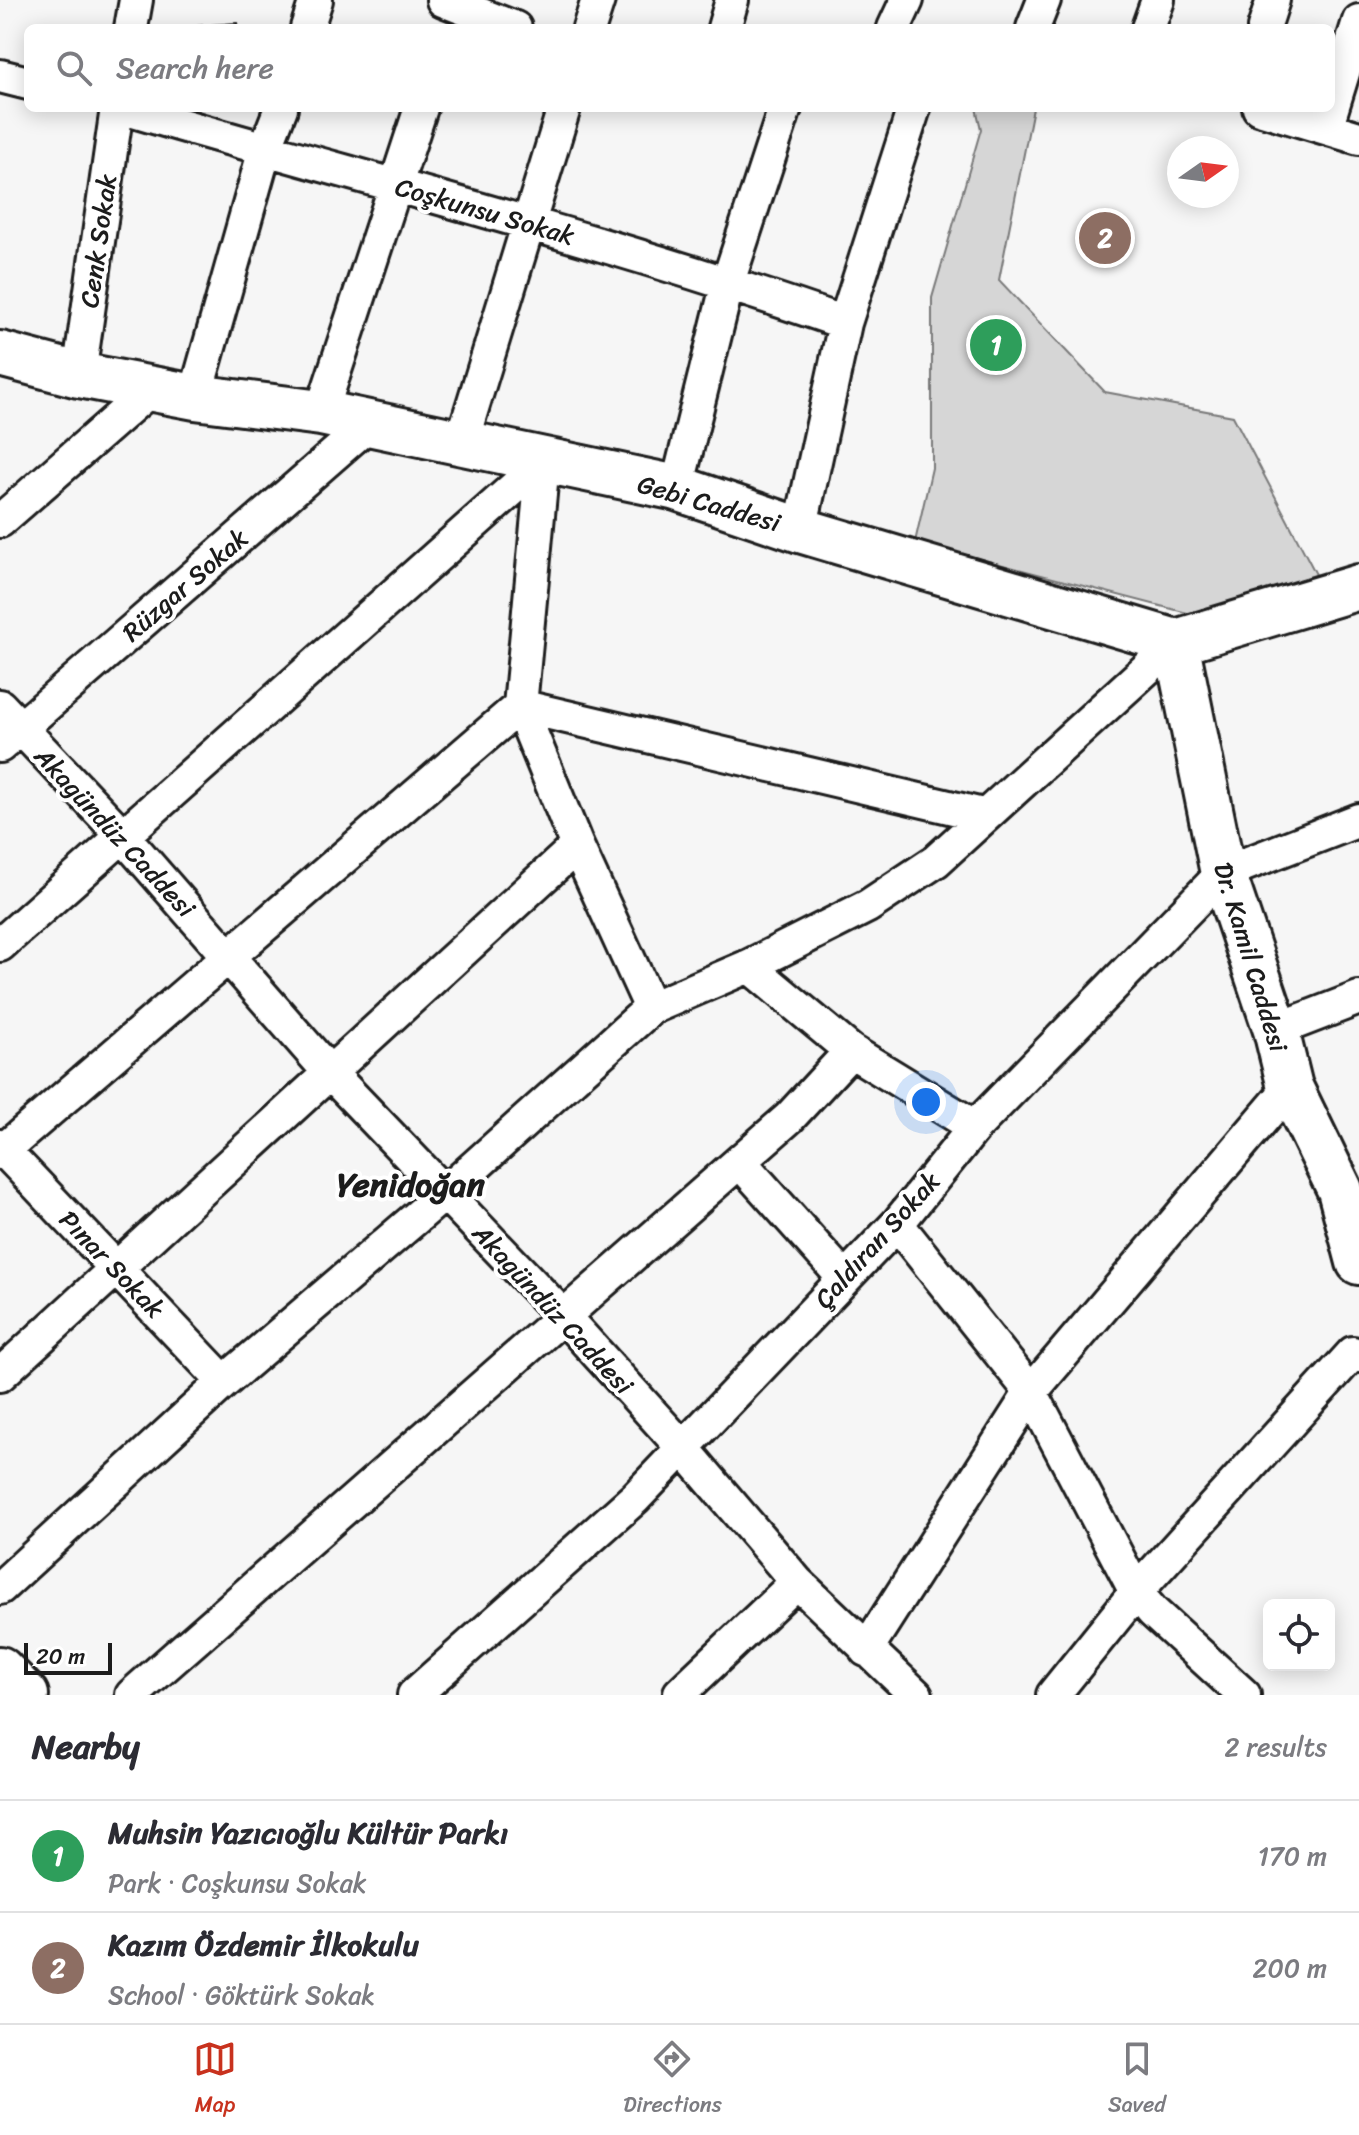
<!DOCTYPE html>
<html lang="en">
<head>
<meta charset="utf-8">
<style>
	:root { --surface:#fff; --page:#f2f2f3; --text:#2b2b33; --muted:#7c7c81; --line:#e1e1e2; --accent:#c8321e }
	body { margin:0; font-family:Sriracha,sans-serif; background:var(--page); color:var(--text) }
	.controls { position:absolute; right:24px; bottom:24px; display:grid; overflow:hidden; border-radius:12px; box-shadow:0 4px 20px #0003 }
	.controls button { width:72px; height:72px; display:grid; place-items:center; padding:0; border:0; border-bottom:2px solid var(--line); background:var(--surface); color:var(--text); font:40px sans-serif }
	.compass { position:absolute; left:1167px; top:136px; width:72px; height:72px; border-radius:50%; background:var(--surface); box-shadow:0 4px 20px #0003; rotate:76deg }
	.scale { position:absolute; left:24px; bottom:20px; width:88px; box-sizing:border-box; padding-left:8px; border:4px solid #1c1c1c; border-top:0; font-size:22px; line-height:28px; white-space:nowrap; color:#1c1c1c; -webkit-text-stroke:6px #fff; paint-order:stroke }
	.you { position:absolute; left:926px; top:1102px; width:28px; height:28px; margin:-20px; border:6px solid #fff; border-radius:50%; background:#1a73e8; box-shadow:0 0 0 12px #1a73e833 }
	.badge { display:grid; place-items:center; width:52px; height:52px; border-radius:50%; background:var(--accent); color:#fff; font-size:26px; font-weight:700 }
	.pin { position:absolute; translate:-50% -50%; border:4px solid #fff; box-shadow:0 2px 8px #0006 }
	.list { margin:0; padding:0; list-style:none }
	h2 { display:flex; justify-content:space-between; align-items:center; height:104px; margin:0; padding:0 32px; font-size:34px }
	h2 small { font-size:26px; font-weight:400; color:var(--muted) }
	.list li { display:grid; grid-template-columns:52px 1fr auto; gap:24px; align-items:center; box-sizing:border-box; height:112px; padding:0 32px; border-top:2px solid var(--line) }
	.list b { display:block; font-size:30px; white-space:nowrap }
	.list p { margin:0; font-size:26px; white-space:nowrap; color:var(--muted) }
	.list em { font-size:26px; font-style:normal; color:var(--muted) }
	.icon { flex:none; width:44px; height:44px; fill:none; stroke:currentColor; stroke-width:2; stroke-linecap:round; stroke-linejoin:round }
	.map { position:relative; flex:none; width:1359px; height:1695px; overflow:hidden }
	.search { position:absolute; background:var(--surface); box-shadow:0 4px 20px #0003; left:24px; right:24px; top:24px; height:88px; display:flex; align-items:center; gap:20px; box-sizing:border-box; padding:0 28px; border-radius:12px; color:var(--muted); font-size:30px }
	.sheet { height:328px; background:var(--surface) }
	nav { display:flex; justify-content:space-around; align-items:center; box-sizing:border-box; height:112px; border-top:2px solid var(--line); background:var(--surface); font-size:22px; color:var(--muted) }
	nav a { display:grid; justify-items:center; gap:4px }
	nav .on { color:var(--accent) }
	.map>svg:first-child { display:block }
	.green { fill:#d6d6d6; stroke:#797979; stroke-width:2 }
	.building { fill:#c0c0c0; stroke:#1c1c1c; stroke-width:2 }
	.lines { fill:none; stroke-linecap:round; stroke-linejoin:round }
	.minor-casing { stroke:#1c1c1c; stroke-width:38 }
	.secondary-casing { stroke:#1c1c1c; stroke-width:50 }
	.minor { stroke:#fff; stroke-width:32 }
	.secondary { stroke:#fff; stroke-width:44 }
	.labels { text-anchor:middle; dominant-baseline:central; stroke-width:8; stroke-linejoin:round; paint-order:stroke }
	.street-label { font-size:26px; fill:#1c1c1c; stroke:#fff }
	.district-label { font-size:34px; font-weight:bold; fill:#1c1c1c; stroke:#fff }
</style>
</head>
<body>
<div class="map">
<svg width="1359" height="1695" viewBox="0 0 1359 1695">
	<rect width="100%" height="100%" fill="#f6f6f6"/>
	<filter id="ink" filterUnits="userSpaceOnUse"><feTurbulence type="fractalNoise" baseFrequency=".0125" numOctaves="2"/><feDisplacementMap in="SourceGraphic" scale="16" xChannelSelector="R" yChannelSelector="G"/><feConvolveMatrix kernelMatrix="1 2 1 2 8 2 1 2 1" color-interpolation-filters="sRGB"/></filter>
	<g filter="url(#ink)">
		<path class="green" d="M 976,108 L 1033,108 L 999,280 L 1105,392 L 1233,416 L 1320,582 L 1195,615 L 915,542 L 932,468 L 932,298 L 981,129 Z"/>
		<path class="building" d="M 237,23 L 238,28 L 169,28 Z"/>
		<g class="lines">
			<g class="minor-casing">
				<path id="minor" d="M 443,0 L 515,28
					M 131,28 L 136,0
					M 307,28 L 316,0
					M 589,28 L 598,0
					M 724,28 L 732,0
					M 894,28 L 907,0
					M 1033,28 L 1044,0
					M 1148,28 L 1158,0
					M 1264,28 L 1273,0
					M 0,76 L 28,83
					M 123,108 C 364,179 608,240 845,323
					M 1259,108 L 1359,138
					M 1326,128 L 1359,21
					M 79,375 L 117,108
					M 195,397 L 265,149 L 281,108
					M 321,413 L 421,108
					M 461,444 L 564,108
					M 543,462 L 520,706 L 577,846 L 651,1008
					M 677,488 L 728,282 L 785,108
					M 0,521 L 151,389
					M 800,530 L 845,323 L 914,108
					M 0,706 L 123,836 L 329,1072 L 564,1317 L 683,1448 L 797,1582 L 916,1695
					M 0,746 L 370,423
					M 0,945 L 543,462
					M 749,966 L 851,1051
					M 1276,1030 L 1359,998
					M 0,1146 L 224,1382
					M 0,1153 L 520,706 L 983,815
					M 740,1162 L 844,1278
					M 897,1224 L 1031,1392 L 1136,1592 L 1153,1612 L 1244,1695
					M 0,1375 L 577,846
					M 0,1588 L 224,1382 L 444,1194 L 651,1008 L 749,966 L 868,906 L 936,861 L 1176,642
					M 866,1650 L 1031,1392 L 1290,1087
					M 680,1693 L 797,1582
					M 132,1695 L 789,1118 L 851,1051 L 975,1127
					M 414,1695 L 635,1498 L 897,1224 L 975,1127 L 1223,873 L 1359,820
					M 1053,1695 L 1136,1592 L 1353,1353 L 1359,1356"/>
			</g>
			<g class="secondary-casing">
				<path id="secondary" d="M 0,354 L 79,375 L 195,397 L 321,413 L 677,488 L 800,530 L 1176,642 L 1359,587
					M 1176,642 L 1223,873 L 1276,1030 L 1290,1087 L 1340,1190 L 1359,1262
					M 0,1669 L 26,1695"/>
			</g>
			<use href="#minor" class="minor"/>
			<use href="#secondary" class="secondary"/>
		</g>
	</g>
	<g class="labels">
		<g class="street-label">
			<text transform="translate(485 211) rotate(16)">Coşkunsu Sokak</text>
			<text transform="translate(98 241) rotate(-82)">Cenk Sokak</text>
			<text transform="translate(709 503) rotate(16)">Gebi Caddesi</text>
			<text transform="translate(185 585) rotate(-41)">Rüzgar Sokak</text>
			<text transform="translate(115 832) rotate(47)">Akagündüz Caddesi</text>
			<text transform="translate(1251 957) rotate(73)">Dr. Kamil Caddesi</text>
			<text transform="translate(877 1240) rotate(-48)">Çaldıran Sokak</text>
			<text transform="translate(112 1264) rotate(46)">Pınar Sokak</text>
			<text transform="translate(553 1309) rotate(47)">Akagündüz Caddesi</text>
		</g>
		<g class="district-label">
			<text x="411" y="1185">Yenidoğan</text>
		</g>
	</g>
</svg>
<div class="controls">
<button><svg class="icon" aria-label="locate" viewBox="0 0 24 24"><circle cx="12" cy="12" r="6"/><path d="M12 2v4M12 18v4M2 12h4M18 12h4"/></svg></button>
</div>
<svg class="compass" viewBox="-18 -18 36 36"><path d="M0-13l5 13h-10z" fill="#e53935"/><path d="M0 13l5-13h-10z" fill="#7c7c81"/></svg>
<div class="scale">20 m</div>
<div class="you"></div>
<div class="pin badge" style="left:996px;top:345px;background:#2e9e5b">1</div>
<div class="pin badge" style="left:1105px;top:238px;background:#8d6e63">2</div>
<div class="search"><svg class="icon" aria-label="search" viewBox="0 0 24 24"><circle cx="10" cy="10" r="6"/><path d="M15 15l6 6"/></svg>Search here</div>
</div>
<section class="sheet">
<h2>Nearby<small>2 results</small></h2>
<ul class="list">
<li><span class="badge" style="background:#2e9e5b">1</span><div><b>Muhsin Yazıcıoğlu Kültür Parkı</b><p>Park · Coşkunsu Sokak</p></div><em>170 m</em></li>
<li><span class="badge" style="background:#8d6e63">2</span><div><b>Kazım Özdemir İlkokulu</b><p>School · Göktürk Sokak</p></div><em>200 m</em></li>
</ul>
</section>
<nav>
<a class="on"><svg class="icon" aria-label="map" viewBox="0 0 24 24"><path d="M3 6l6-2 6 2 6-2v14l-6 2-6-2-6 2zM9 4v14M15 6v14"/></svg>Map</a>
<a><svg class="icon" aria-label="directions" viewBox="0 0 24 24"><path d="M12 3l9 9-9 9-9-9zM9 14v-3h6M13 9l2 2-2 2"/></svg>Directions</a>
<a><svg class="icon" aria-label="saved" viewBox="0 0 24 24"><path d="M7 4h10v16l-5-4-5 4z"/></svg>Saved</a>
</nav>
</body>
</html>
